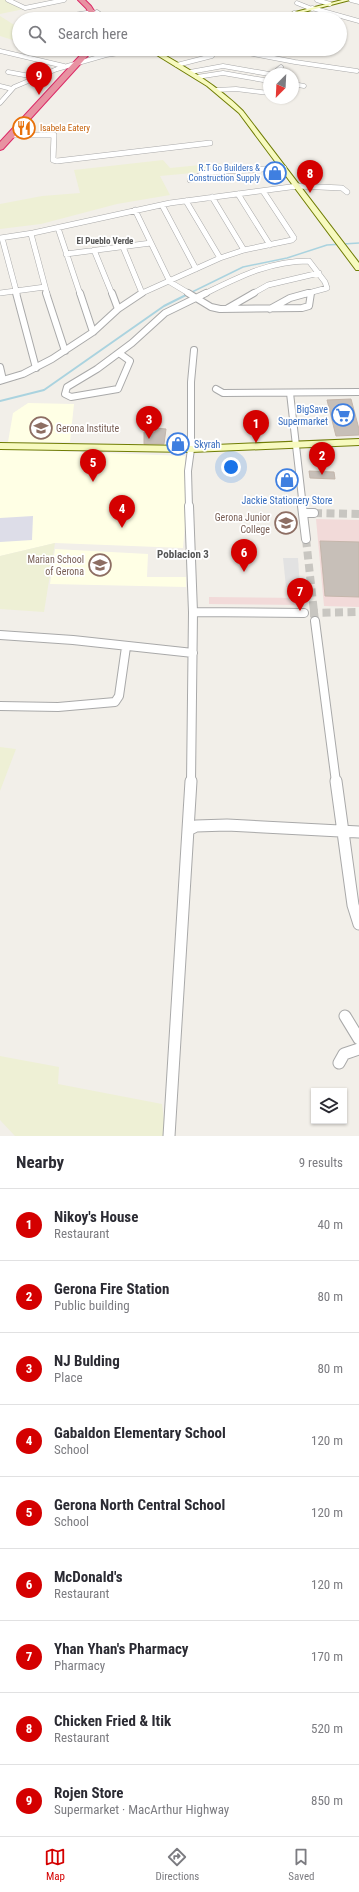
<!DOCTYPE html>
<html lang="en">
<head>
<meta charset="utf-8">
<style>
	:root { --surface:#fff; --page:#f7f7f7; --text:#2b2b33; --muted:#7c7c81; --line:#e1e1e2; --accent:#d40000 }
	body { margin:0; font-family:"Roboto Condensed",sans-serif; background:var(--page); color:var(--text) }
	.controls { position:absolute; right:12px; bottom:12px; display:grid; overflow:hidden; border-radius:0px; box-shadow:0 1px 3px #0004 }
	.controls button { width:36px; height:36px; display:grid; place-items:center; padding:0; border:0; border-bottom:1px solid var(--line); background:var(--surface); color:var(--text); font:20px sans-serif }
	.compass { position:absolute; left:263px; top:68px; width:36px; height:36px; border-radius:50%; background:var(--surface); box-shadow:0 1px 3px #0004; rotate:204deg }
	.you { position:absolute; left:231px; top:467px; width:14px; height:14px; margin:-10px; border:3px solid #fff; border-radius:50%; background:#1a73e8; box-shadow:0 0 0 6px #1a73e833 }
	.badge { display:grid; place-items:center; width:26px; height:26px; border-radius:50%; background:var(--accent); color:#fff; font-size:13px; font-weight:700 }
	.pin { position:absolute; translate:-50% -33px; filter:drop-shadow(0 1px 2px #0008) }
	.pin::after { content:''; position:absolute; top:21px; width:14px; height:12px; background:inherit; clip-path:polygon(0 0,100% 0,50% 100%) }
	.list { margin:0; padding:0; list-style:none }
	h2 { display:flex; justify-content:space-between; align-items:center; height:52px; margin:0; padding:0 16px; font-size:17px }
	h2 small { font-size:13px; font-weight:400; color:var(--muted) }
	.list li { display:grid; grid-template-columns:26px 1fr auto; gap:12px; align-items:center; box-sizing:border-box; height:72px; padding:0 16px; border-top:1px solid var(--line) }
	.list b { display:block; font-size:15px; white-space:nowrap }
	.list p { margin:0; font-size:13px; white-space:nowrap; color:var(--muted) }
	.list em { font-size:13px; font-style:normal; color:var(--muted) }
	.icon { flex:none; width:22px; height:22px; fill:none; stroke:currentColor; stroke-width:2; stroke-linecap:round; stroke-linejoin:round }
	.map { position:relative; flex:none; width:359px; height:1136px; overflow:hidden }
	.search { position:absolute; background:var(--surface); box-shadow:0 1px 3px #0004; left:12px; right:12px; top:12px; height:44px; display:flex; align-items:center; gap:10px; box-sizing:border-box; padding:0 14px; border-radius:22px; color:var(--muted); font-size:15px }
	.sheet { height:700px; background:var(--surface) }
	nav { display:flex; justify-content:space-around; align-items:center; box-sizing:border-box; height:56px; border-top:1px solid var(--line); background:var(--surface); font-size:11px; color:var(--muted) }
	nav a { display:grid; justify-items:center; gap:2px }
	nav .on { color:var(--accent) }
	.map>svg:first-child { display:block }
	.commercial { fill:#f2dad9 }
	.education { fill:#ffffe5 }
	.farmland { fill:#eef0d5 }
	.parking { fill:#e2e2e2 }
	.plaza { fill:#dddde8 }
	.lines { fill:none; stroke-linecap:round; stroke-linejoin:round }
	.stream-far1 { stroke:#aad3df; stroke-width:1.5 }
	.stream { stroke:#aad3df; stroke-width:2 }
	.building { fill:#c7bfb8; stroke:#c4b6ab }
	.street-tunnel { stroke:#c8c6c1; stroke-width:8; stroke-dasharray:8 4.5; stroke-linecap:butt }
	.street-far4-casing { stroke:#a9a9a9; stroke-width:5 }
	.street-far3-casing { stroke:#a9a9a9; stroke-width:6 }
	.street-far2-casing { stroke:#a9a9a9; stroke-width:8 }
	.street-far1-casing { stroke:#a9a9a9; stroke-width:10 }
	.street-casing { stroke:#a9a9a9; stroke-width:13 }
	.secondary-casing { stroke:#707d05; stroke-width:2 }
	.highway-casing { stroke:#dc2a67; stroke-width:2 }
	.street-far4 { stroke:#fff; stroke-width:4 }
	.street-far3 { stroke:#fff; stroke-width:5 }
	.street-far2 { stroke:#fff; stroke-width:6 }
	.street-far1 { stroke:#fff; stroke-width:8 }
	.street { stroke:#fff; stroke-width:11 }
	.secondary { fill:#f7fabf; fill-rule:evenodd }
	.highway { fill:#e892a2; fill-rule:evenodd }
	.labels { text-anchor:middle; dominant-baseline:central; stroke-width:3.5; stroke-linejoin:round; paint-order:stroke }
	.far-food-label { font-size:9px; fill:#c56008; stroke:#fff; text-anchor:start }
	.far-shop-label { font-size:9px; fill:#366cbe; stroke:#fff; text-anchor:end }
	.far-neighbourhood-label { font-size:9px; font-weight:bold; fill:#555; stroke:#fff }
	.shop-label { font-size:10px; fill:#366cbe; stroke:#fff; text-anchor:end }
	.education-label { font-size:10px; fill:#785e54; stroke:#fff; text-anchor:end }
	.neighbourhood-label { font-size:11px; font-weight:bold; fill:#555; stroke:#fff }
</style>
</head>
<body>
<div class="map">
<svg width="359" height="1136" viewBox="0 0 359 1136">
	<rect width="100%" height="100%" fill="#f2efe9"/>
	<path class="commercial" d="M 316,519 L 359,520 L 359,607 L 324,606 Z
		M 209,597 L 301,598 L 301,605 L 209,604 Z"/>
	<path class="education" d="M 28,403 L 74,404 L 70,442 L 8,442 L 13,413 Z
		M 0,449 L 185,456 L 186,514 L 183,548 L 55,543 L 0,556 Z
		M 55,549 L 148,554 L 147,577 L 186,577 L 186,587 L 50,584 Z"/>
	<path class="farmland" d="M 0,0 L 6,0 L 24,9 L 0,14 Z
		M 0,16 L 19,28 L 19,42 L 0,36 Z
		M 163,160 L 170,168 L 221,163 L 214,171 L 160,176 L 170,195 L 117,204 L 41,224 L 0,229 L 0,204 L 42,196 L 80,193 L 74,170 Z
		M 55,543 L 44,612 L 0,609 L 0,556 Z
		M 0,747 L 16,749 L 0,791 Z
		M 0,1056 L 59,1067 L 58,1084 L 162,1104 L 166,1136 L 15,1136 L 0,1120 Z"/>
	<path class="parking" d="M 283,558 L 298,558 L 300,587 L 286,587 Z"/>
	<path class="plaza" d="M 33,516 L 32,540 L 0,542 L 0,518 Z"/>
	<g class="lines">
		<path class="stream-far1" d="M 188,294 L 243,267 L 287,258 L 327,245 L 359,243"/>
		<path class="stream" d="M 0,401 L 44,390 L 164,306 L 190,293"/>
	</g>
	<path class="building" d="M 351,399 L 359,429 L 359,435 L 336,436 L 327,400 Z
		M 156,428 L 166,429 L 164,444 L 144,444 L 144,432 L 155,432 Z
		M 309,471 L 334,472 L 335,479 L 310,478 Z
		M 320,541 L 359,542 L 359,597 L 325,596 Z"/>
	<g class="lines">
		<path class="street-tunnel" d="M 314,513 L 359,514
			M 306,539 L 315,621
			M 310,613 L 359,612"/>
		<g class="street-far4-casing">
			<path id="street-far4" d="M 8,0 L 25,8 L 64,0
				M 317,0 L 330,4
				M 351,0 L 359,2
				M 297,3 L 312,9
				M 312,8 L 359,21
				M 97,12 L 106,19
				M 294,13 L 310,18 L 319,18
				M 48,19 L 93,12
				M 227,49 L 295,62 L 357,71
				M 0,51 L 64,66
				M 177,65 L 212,56
				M 8,72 L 35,77
				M 190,72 L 223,66 L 269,74
				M 273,74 L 281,67
				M 197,77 L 223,73 L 269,81
				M 293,84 L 304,86
				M 0,86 L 12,89
				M 216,90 L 236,89 L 269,93
				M 0,103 L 14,87 L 57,69 L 106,55 L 145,49"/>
		</g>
		<g class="street-far3-casing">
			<path id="street-far3" d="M 11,135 L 54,135 L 53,160 L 57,161 L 210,143
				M 190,180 L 208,172 L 284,168
				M 297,186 L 342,188 L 347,192
				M 238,194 L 270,245
				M 212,197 L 244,250
				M 186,201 L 220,258
				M 162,205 L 196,269
				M 135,210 L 170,282 L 190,294
				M 58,228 L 80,294
				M 31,234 L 47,294
				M 0,238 L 33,233 L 170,203 L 298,186
				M 2,238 L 17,294
				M 123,247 L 142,293
				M 94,250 L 112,294
				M 66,254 L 151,243
				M 0,293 L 45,287
				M 140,294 L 220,258 L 244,250 L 292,240 L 294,238 L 263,191
				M 204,294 C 239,277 269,261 309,261 L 325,282 L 327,288 L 305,294
				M 252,294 L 268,285 L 319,273"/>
		</g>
		<g class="street-far2-casing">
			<path id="street-far2" d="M 16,293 L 36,368
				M 46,293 L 65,351
				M 80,293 L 93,332
				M 112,293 L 118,309
				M 188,293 L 211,307 L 220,309 L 302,308 L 309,306 L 311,293
				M 228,308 L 254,293
				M 270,309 L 290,298 L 308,293
				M 119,353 L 130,361 L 118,389 L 71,397 L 65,394 L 67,387 L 97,369 L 132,343 L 165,313 L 206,293
				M 0,367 L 3,380
				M 0,381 L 23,374 L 52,359 L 93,332 L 118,309 L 142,293
				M 216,389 L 223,393 L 359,392
				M 290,393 L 303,507
				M 189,507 L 188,471 L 191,449 L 191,382 L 194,350"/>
		</g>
		<g class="street-far1-casing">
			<path id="street-far1" d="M 189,506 L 193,612 L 191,782
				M 302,506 L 306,539
				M 304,513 L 314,513
				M 193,612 L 304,613
				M 315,621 L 336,782
				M 0,635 L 73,640 L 193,653
				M 0,706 L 58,707 L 115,702 L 119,696 L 126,647"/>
		</g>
		<g class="street-casing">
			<path id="street" d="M 336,781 L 353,905 L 359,924
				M 190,829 L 196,826 L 227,825 L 359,832
				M 345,1016 L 359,1039
				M 339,1063 L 344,1054 L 359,1049
				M 169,1136 L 191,781"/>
		</g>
		<g class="secondary-casing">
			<path id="secondary" d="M 342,0 L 350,0 L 277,19 L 268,19 Z
				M 147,49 L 154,49 C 186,67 217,85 243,111 L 359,263 L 359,270 L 356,270 L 239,113 L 207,86 Z
				M 359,439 L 359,445 L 191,452 L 0,449 L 0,443 L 191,446 Z"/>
		</g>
		<g class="highway-casing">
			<path id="highway" d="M 78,0 L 85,0 L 91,6 L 99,19 L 93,19 L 86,8 Z
				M 86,49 L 94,49 L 3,149 L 0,150 L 0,142 Z"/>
		</g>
		<use href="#street-far4" class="street-far4"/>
		<use href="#street-far3" class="street-far3"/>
		<use href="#street-far2" class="street-far2"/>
		<use href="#street-far1" class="street-far1"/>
		<use href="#street" class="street"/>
		<use href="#secondary" class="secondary"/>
		<use href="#highway" class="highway"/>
	</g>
	<defs>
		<g id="restaurant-ring" transform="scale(1.15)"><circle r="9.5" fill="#fff" stroke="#e8710a" stroke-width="1.5"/><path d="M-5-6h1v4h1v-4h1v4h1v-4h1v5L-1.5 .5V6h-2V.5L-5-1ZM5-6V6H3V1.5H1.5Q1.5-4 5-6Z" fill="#e8710a"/></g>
		<g id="shop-ring" transform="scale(1.15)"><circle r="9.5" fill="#fff" stroke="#3f7fe0" stroke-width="1.5"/><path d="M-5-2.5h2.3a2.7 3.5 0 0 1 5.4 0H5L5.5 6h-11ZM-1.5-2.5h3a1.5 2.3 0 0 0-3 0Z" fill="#3f7fe0"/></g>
		<g id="supermarket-ring" transform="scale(1.15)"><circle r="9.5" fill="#fff" stroke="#3f7fe0" stroke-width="1.5"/><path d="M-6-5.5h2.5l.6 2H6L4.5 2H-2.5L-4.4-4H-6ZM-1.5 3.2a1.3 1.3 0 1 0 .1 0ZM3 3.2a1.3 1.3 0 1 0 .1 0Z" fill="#3f7fe0"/></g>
		<g id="school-ring" transform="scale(1.15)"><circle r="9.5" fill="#fff" stroke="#8d6e63" stroke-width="1.5"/><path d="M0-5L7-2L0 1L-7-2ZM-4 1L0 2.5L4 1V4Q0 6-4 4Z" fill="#8d6e63"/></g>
		<g id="university-ring" transform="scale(1.15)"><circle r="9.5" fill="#fff" stroke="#8d6e63" stroke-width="1.5"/><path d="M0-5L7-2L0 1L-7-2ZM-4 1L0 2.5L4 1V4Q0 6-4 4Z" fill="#8d6e63"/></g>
	</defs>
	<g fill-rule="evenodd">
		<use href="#restaurant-ring" x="24" y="128"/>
		<use href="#shop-ring" x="275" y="173"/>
		<use href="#supermarket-ring" x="343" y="415"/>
		<use href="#school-ring" x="41" y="428"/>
		<use href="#shop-ring" x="178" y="444"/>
		<use href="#shop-ring" x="287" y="480"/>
		<use href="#university-ring" x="286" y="523"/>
		<use href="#school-ring" x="100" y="565"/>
	</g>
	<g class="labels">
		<g class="far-food-label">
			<text x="40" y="128">Isabela Eatery</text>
		</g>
		<g class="far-shop-label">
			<text x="260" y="168">R.T Go Builders &amp;<tspan x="260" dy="10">Construction Supply</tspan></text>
		</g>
		<g class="far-neighbourhood-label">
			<text x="105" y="241">El Pueblo Verde</text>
		</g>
		<g class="shop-label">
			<text x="328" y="409">BigSave<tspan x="328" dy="12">Supermarket</tspan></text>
			<text x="194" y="444" text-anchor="start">Skyrah</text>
			<text x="287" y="500" text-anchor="middle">Jackie Stationery Store</text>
		</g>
		<g class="education-label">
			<text x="56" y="428" text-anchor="start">Gerona Institute</text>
			<text x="270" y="517">Gerona Junior<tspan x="270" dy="12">College</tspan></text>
			<text x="84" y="559">Marian School<tspan x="84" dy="12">of Gerona</tspan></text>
		</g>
		<g class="neighbourhood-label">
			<text x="183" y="554">Poblacion 3</text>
		</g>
	</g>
</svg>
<div class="controls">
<button><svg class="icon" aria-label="layers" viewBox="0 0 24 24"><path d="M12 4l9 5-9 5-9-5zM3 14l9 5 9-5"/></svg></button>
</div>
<svg class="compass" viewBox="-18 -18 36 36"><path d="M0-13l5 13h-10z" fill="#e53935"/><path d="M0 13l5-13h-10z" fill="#7c7c81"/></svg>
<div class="you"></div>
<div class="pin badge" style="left:256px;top:443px">1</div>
<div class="pin badge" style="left:322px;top:475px">2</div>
<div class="pin badge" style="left:149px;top:439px">3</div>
<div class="pin badge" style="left:122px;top:528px">4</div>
<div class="pin badge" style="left:93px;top:482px">5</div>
<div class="pin badge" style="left:244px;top:572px">6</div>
<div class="pin badge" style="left:300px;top:611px">7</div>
<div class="pin badge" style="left:310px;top:193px">8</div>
<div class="pin badge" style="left:39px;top:95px">9</div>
<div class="search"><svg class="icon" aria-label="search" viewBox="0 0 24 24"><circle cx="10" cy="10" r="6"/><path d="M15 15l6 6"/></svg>Search here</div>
</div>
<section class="sheet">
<h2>Nearby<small>9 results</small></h2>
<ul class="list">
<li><span class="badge">1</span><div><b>Nikoy's House</b><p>Restaurant</p></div><em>40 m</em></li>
<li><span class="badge">2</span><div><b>Gerona Fire Station</b><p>Public building</p></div><em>80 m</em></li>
<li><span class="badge">3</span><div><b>NJ Bulding</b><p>Place</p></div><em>80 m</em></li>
<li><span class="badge">4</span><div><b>Gabaldon Elementary School</b><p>School</p></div><em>120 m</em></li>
<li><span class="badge">5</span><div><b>Gerona North Central School</b><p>School</p></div><em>120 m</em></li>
<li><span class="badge">6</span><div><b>McDonald's</b><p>Restaurant</p></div><em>120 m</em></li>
<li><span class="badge">7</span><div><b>Yhan Yhan's Pharmacy</b><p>Pharmacy</p></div><em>170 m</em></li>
<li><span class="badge">8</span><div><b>Chicken Fried &amp; Itik</b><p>Restaurant</p></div><em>520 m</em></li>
<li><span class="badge">9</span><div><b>Rojen Store</b><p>Supermarket · MacArthur Highway</p></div><em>850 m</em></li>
</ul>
</section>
<nav>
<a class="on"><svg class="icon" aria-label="map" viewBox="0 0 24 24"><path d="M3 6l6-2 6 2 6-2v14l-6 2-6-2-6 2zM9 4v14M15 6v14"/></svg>Map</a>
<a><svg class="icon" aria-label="directions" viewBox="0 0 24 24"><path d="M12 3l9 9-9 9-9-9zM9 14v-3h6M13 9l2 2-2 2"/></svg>Directions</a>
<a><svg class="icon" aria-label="saved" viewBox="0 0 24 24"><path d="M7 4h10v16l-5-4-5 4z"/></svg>Saved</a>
</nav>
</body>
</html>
